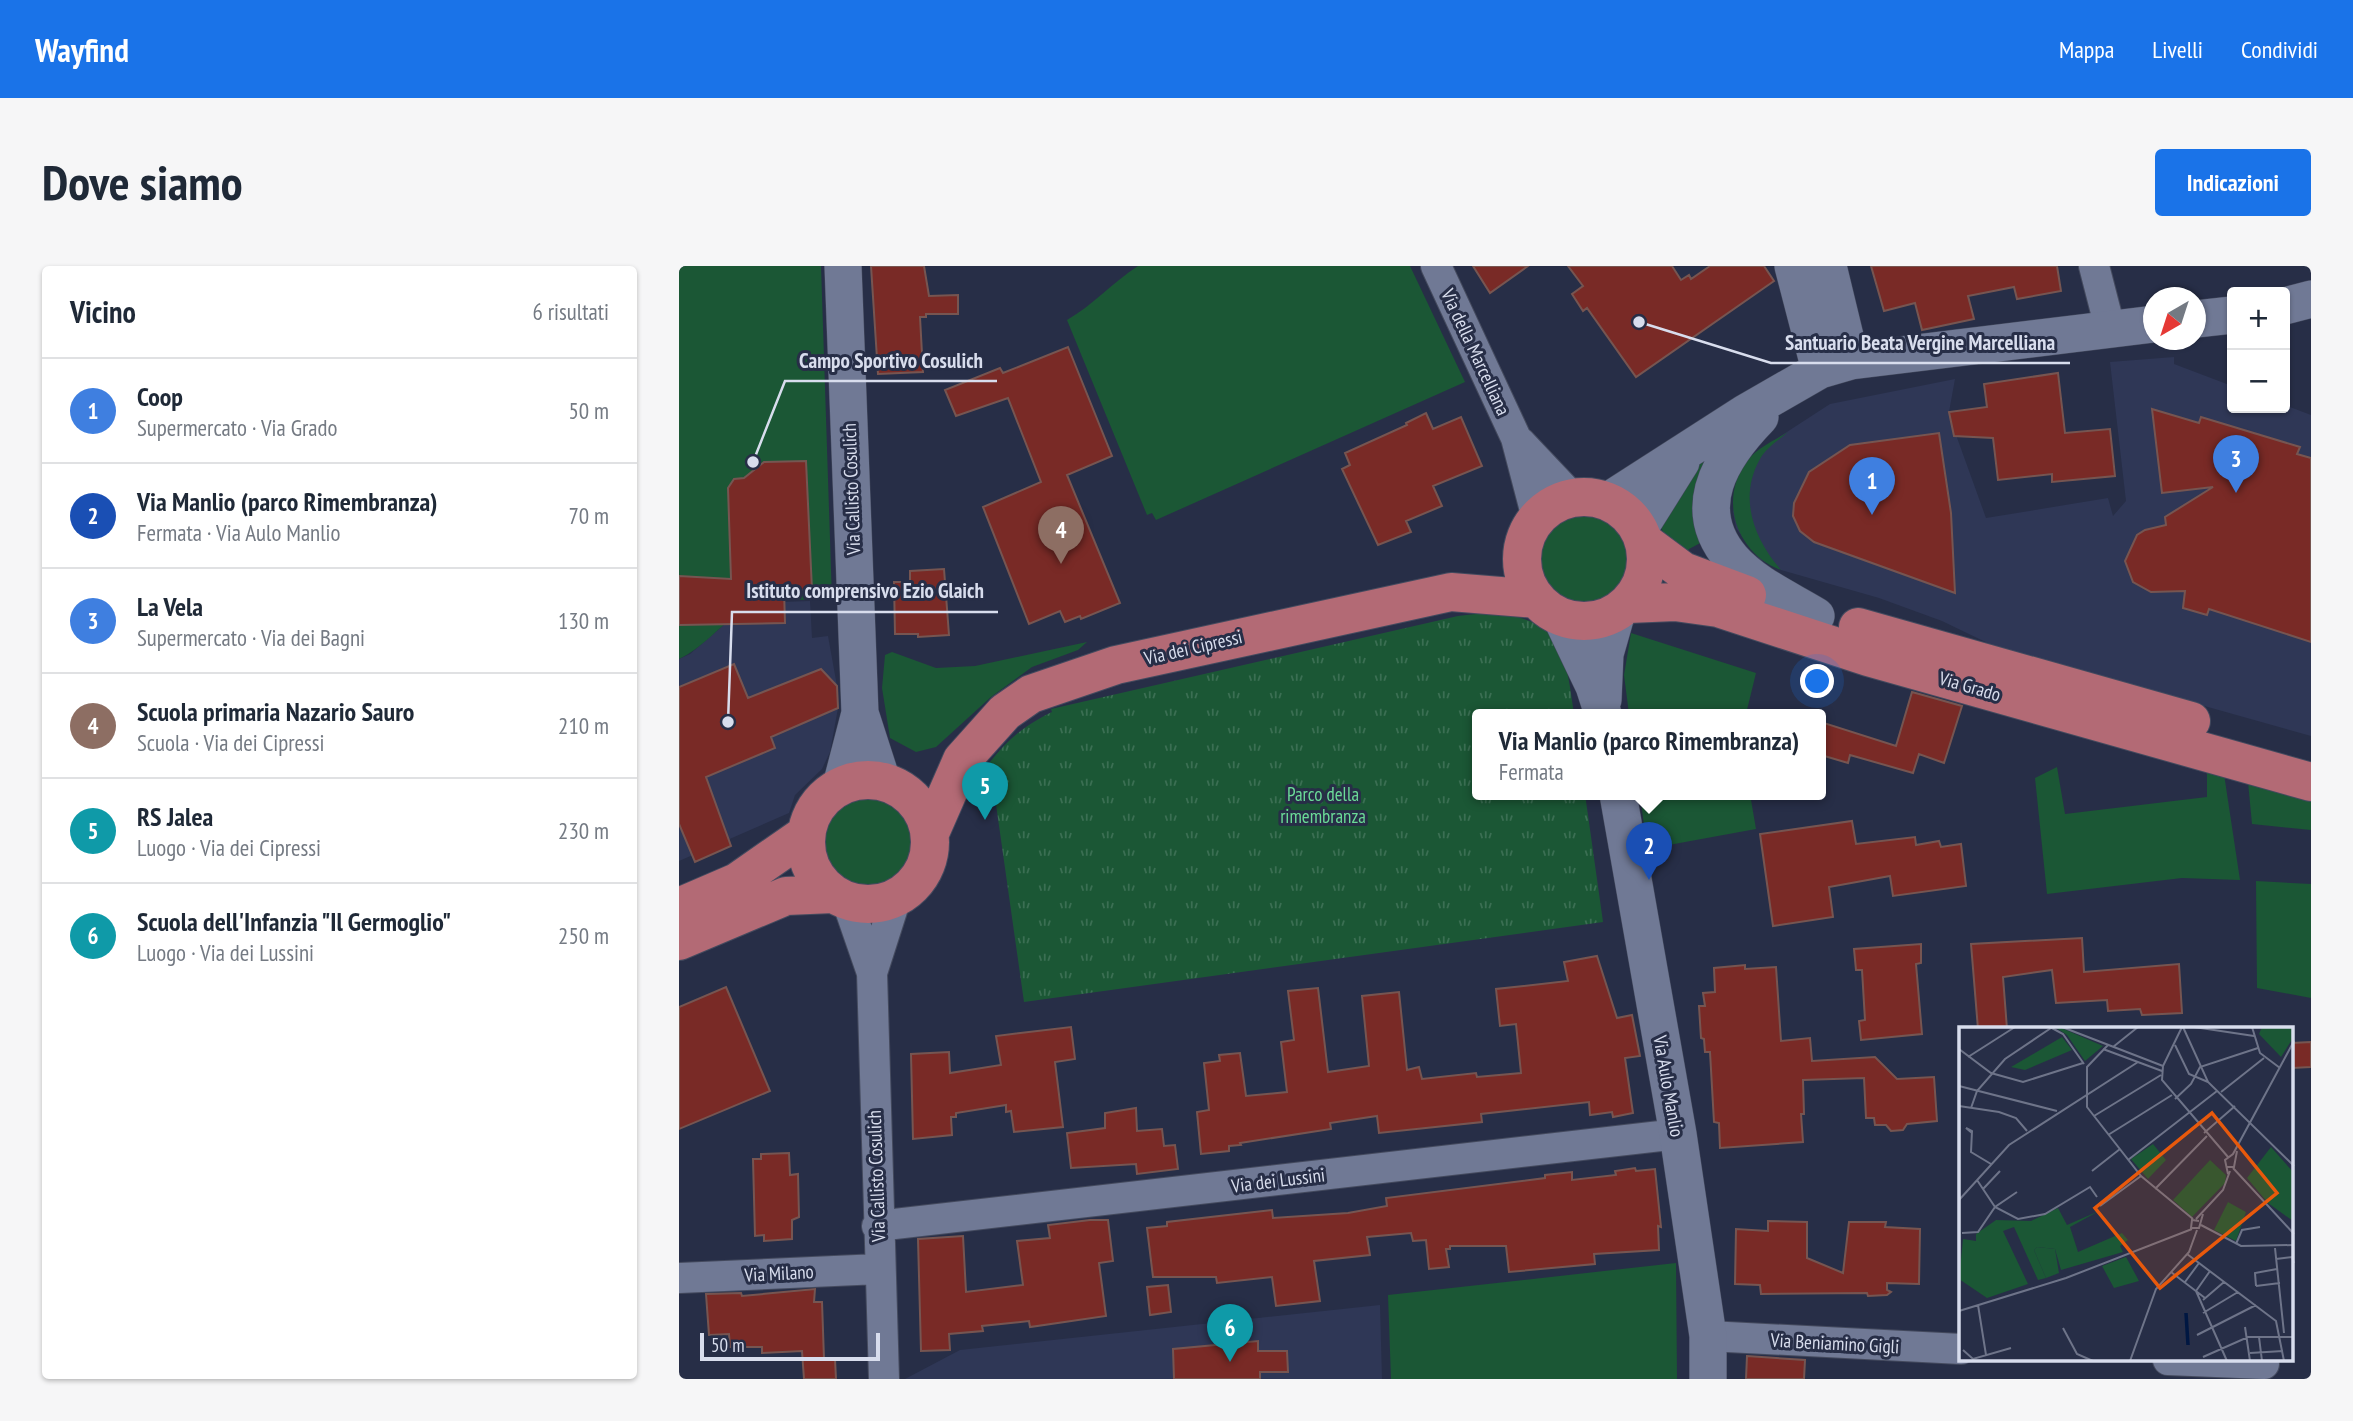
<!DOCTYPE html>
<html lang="it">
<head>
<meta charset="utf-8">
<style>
	:root { --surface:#fff; --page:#f6f6f7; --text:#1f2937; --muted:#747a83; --line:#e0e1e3; --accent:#1a73e8 }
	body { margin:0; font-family:"PT Sans Narrow",sans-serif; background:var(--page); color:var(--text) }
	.controls { position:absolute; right:21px; top:21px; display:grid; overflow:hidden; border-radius:7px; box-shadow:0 2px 5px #0004 }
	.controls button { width:63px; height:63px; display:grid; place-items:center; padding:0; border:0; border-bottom:2px solid var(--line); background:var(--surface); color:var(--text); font:35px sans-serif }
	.compass { position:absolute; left:1464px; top:21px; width:63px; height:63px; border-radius:50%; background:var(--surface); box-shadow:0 2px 5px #0004; rotate:219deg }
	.scale { position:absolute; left:21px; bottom:18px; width:180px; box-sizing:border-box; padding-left:7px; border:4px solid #d8dded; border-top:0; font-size:19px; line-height:24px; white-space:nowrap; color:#d8dded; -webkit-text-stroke:5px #272e47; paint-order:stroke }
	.you { position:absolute; left:1139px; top:416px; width:24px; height:24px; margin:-18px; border:5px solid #fff; border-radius:50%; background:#1a73e8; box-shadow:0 0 0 10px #1a73e833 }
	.badge { display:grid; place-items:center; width:46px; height:46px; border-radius:50%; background:var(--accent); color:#fff; font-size:23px; font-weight:700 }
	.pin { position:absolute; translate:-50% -58px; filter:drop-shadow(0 2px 4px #0008) }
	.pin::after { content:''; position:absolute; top:37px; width:24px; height:21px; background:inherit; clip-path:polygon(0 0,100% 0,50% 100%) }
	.popup { position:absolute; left:793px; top:443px; width:354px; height:91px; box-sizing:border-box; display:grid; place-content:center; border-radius:7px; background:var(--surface); filter:drop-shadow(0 2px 5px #0005); font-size:23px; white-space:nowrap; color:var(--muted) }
	.popup b { font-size:26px; color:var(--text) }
	.popup::after { content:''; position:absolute; left:50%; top:100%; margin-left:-14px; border:14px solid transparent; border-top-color:var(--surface) }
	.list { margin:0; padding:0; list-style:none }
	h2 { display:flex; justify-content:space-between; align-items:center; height:91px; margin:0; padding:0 28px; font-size:30px }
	h2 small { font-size:23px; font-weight:400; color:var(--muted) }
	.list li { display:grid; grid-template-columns:46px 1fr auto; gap:21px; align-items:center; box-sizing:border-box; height:105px; padding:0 28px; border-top:2px solid var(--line) }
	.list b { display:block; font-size:26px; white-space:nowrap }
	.list p { margin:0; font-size:23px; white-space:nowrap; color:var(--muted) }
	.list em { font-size:23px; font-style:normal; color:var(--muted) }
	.map { position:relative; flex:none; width:1632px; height:1113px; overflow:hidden; border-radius:7px }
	header { display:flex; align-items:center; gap:42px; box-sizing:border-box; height:98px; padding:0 35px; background:var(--accent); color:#fff }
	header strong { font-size:33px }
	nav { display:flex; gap:38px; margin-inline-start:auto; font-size:24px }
	.intro { display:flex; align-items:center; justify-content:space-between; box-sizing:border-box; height:168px; padding:0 42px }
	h1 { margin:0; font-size:49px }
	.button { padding:18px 32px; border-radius:7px; background:var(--accent); color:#fff; font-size:24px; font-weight:700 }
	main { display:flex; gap:42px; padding:0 42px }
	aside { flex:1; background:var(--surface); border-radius:7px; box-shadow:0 2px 5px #0004 }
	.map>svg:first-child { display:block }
	.built { fill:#2f3756 }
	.grass { fill:#1b5735 }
	.park { fill:url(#park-tufts) }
	.building { fill:#792a26; stroke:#765551; stroke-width:2 }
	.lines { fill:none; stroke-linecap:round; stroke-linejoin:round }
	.minor-casing { stroke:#444a5e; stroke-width:32 }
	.tertiary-casing { stroke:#444a5e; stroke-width:38 }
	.primary-casing { stroke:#444a5e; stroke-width:40 }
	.minor { stroke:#707995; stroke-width:30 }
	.tertiary { stroke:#707995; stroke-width:37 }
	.primary { stroke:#b36a75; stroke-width:38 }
	.labels { text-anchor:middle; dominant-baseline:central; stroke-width:6; stroke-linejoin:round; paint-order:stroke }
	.street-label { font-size:19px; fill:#d8dded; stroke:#272e47 }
	.park-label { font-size:19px; fill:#6bdb97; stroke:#272e47 }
	.inset-river { fill:none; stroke:#001742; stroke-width:3.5 }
	.inset-road { fill:none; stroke:#6e7489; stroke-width:2 }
	.view { fill:#e8590c; fill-opacity:0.15; stroke:#e8590c; stroke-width:3.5 }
	.inset-edge { fill:none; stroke:#d8dded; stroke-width:3.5 }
	.leader { fill:none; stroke:#d8dded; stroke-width:2.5 }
	.callout-dot { fill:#d8dded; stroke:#272e47; stroke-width:2.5 }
	.callout-label { font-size:21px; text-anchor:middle; font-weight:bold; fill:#d8dded; stroke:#272e47; stroke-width:6; stroke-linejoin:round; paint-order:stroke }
</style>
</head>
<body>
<header>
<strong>Wayfind</strong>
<nav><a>Mappa</a><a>Livelli</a><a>Condividi</a></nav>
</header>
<div class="intro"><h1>Dove siamo</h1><a class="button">Indicazioni</a></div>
<main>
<aside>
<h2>Vicino<small>6 risultati</small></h2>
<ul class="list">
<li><span class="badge" style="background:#3f7fe0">1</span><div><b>Coop</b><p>Supermercato · Via Grado</p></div><em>50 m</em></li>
<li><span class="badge" style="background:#1a4fb4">2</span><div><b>Via Manlio (parco Rimembranza)</b><p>Fermata · Via Aulo Manlio</p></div><em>70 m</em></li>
<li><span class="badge" style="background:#3f7fe0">3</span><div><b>La Vela</b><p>Supermercato · Via dei Bagni</p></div><em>130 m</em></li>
<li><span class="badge" style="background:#8d6e63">4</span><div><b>Scuola primaria Nazario Sauro</b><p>Scuola · Via dei Cipressi</p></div><em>210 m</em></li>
<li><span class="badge" style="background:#0f9aa8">5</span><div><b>RS Jalea</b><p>Luogo · Via dei Cipressi</p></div><em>230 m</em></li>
<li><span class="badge" style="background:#0f9aa8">6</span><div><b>Scuola dell'Infanzia &quot;Il Germoglio&quot;</b><p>Luogo · Via dei Lussini</p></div><em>250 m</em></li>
</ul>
</aside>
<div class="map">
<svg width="1632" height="1113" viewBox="0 0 1632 1113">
	<defs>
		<pattern id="park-tufts" width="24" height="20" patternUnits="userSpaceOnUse" patternTransform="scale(1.75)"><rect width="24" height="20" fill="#1b5735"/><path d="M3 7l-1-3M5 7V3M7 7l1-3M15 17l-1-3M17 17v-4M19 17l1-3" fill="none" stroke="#3b6f53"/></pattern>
	</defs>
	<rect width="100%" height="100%" fill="#272e47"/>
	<path class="built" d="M 1495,91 L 1495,98 L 1553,120 L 1553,142 L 1606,139 L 1632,149 L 1632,470 L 1319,382 L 1263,355 L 1200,332 L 1102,304 L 1080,293 L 1057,262 L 1054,246 L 1058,219 L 1070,193 L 1077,186 L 1151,138 L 1276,113 L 1270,146 L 1272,155 L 1307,252 L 1429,232 L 1434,250 L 1447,235 L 1431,96 Z
		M 131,335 L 133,372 L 149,370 L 158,420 L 159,442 L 151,486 L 143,503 L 116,529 L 110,547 L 0,595 L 0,393 L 11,388 L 61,345 L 79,337 Z
		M 701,1039 L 703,1113 L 226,1113 L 281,1084 Z"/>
	<path class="grass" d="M 0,0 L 142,0 L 153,334 C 126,335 83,329 61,346 C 39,361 25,381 0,393 Z
		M 459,0 L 731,0 L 786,116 L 477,254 L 473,247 L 468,249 L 388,54 C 414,39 433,17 459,0 Z
		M 1109,166 C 1100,174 1087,182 1081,193 C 1059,232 1075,273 1102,304 C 1058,288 1038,233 1069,194 C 1079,181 1096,174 1109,166 Z
		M 1035,182 L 1029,273 L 1010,283 L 1007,289 L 987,274 L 982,261 L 993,223 Z
		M857 296a48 48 0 1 1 96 0a48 48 0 1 1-96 0Z
		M 952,367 L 1077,407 L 1067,448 L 950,448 L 945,409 Z
		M 408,376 L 399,384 L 353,401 L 312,431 L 257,481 L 237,486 L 211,472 L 203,422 L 206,389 L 213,386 L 257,402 L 296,400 Z
		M 1378,501 L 1386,548 L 1528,531 L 1528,502 L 1545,508 L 1561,614 L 1503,612 L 1368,628 L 1356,512 Z
		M 1569,516 L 1632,531 L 1632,564 L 1573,558 Z
		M140 574a49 49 0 1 1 98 0a49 49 0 1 1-98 0Z
		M 961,528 L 1071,528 L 1077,563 L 968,583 Z
		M 1577,615 L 1632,618 L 1632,732 L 1578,722 Z
		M 997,997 L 998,1113 L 712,1113 L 709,1029 Z"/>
	<path class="park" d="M 805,347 C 882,350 886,382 895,448 L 799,448 L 799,528 L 906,528 L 924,656 L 345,736 L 311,496 C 329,473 346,459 373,446 L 372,443 L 779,350 Z"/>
	<path class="building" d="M 192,0 L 245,0 L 250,30 L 279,29 L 279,48 L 247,48 L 247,51 L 241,51 L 244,106 L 199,108 Z
		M 794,0 L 849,0 L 811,27 Z
		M 889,0 L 993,0 L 1002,14 L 1010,9 L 1012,13 L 1031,0 L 1085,0 L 1095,15 L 957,111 L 908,42 L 904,45 L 893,28 L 904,20 Z
		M 1192,0 L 1378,0 L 1382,25 L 1338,33 L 1335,21 L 1289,30 L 1295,53 L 1243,64 L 1236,37 L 1205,45 Z
		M 389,81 L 433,190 L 388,209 L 441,337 L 402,353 L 401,350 L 386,356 L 381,345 L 350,358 L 304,241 L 362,216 L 329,132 L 277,150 L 266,124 L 321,102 L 324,107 Z
		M 1379,107 L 1386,167 L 1431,163 L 1436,210 L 1373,216 L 1373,208 L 1319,214 L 1314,172 L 1275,170 L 1270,146 L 1308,141 L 1305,118 Z
		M 1473,143 L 1520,157 L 1522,151 L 1621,181 L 1618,188 L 1632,192 L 1632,376 L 1530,343 L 1528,349 L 1504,342 L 1506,325 L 1472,326 L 1454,316 L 1446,295 L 1458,269 L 1466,264 L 1487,259 L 1486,251 L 1534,221 L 1483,227 Z
		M 747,147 L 754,163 L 782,151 L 803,200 L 754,220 L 763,240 L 727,255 L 732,266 L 699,279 L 663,203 L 671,199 L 666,187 L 728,159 L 727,157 Z
		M 1260,167 L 1272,247 L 1276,327 L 1135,276 L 1121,265 L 1114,250 L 1115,237 L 1130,206 L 1171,179 Z
		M 127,195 L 133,324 L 105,324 L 106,357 L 0,359 L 0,310 L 52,313 L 49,222 L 55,213 L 65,212 L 85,196 Z
		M 265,303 L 270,369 L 239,371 L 239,368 L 216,368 L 215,316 L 231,316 L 231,305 Z
		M 55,398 L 69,432 L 142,403 L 158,420 L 159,442 L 92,471 L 96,482 L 27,511 L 52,580 L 16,596 L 0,558 L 0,421 Z
		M 1233,426 L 1283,440 L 1265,497 L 1240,488 L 1234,507 L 1171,489 L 1169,497 L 1142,489 L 1142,456 L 1217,480 Z
		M 1173,555 L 1177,578 L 1236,571 L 1237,579 L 1260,575 L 1262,581 L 1282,578 L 1287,620 L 1214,630 L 1211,610 L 1150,621 L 1154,651 L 1094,660 L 1081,568 Z
		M 1403,672 L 1405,706 L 1500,698 L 1503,747 L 1463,749 L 1461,743 L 1429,745 L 1428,734 L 1377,737 L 1373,704 L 1324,711 L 1328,763 L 1299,763 L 1292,678 Z
		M 1242,678 L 1242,697 L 1237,698 L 1243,768 L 1182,774 L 1180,755 L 1186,754 L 1183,704 L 1177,704 L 1175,683 Z
		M 918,690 L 938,752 L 953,749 L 961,790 L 946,792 L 954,847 L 934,851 L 933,846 L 911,849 L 910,836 L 802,848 L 803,856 L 700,867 L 698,850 L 651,857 L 652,863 L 561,877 L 562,879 L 550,880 L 550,885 L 522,888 L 518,846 L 530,844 L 525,797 L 541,795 L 540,789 L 561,787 L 567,830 L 608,826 L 602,776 L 615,774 L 609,725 L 639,722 L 649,806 L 690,800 L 683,730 L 720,726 L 728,804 L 740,801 L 743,813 L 797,807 L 798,811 L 842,807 L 837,758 L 821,760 L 817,723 L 889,715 L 885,696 Z
		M 1066,699 L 1066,703 L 1097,701 L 1102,775 L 1131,772 L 1133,795 L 1196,791 L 1218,813 L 1255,811 L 1258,855 L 1228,858 L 1224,864 L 1212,865 L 1207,859 L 1196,859 L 1195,852 L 1187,852 L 1185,812 L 1124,814 L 1125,848 L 1122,848 L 1124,876 L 1041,882 L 1040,857 L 1035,856 L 1031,786 L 1026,786 L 1025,773 L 1022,772 L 1020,740 L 1026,740 L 1024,727 L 1036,726 L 1035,702 Z
		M 47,721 L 91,825 L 0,863 L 0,741 Z
		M 392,761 L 396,793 L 376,796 L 384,861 L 335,866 L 332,845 L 327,846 L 327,839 L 277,847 L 277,851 L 272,851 L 273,869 L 234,873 L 232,788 L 270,786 L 271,807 L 322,799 L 317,770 Z
		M 1632,776 L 1632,801 L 1613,802 L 1613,777 Z
		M 457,842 L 458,865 L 483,863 L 485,880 L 496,879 L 499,903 L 458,908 L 457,898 L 392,902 L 388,867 L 426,862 L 426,847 Z
		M 110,887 L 111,909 L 119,908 L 120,951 L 113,954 L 113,973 L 85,975 L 85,969 L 76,970 L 74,893 L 82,893 L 82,888 Z
		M 956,902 L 957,905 L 976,903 L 982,961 L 979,960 L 980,984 L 915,988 L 916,998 L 830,1006 L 827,980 L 771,980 L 771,983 L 767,983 L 770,1001 L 750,1003 L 747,974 L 734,975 L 732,967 L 688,971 L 691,989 L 635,995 L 641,1035 L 597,1040 L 593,1011 L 538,1017 L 537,1011 L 474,1011 L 468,962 L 488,960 L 488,956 L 593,944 L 594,952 L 669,947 L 708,940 L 707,932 L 866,912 L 866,909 L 893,906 L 893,914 L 937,909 L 936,905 Z
		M 411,954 L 429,954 L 434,995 L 420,997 L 427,1050 L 351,1061 L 350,1055 L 303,1060 L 304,1065 L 270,1068 L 271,1084 L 242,1085 L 239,973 L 284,970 L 287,1026 L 344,1019 L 338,975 L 371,972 L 369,959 Z
		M 1089,955 L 1128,956 L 1128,992 L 1164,1007 L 1170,956 L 1207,956 L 1206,961 L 1241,963 L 1240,1018 L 1208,1017 L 1208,1024 L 1212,1026 L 1208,1029 L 1189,1030 L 1188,1027 L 1082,1028 L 1081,1019 L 1056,1018 L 1057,963 L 1089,965 Z
		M 489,1019 L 492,1046 L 471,1049 L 468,1021 Z
		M 136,1023 L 135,1036 L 143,1036 L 145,1093 L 156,1093 L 157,1113 L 125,1113 L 123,1085 L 83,1087 L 83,1081 L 51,1081 L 50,1068 L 30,1069 L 27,1028 L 62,1027 L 63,1030 Z
		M 579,1075 L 579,1085 L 608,1085 L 609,1106 L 581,1106 L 581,1113 L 495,1113 L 494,1083 Z
		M 1068,1090 L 1126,1094 L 1125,1113 L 1067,1113 Z"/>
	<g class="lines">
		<g class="minor-casing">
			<path id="minor" d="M 757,0 L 837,172 L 858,252
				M 1415,0 L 1431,62
				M 841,176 L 894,232
				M 168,635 L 193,707 L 205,1113
				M 193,707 L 217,632
				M 198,960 L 999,868
				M 0,1012 L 200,1003
				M 1029,1070 L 1282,1083
				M 1489,1094 L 1585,1098"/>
		</g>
		<g class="tertiary-casing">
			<path id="tertiary" d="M 164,0 L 181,447 L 203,515
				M 1114,0 L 1141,104
				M 1149,0 L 1172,95
				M 1606,40 L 1632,33
				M 1517,53 L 1553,49
				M 1081,151 C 1043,190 1009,242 1053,293 C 1075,318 1109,333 1137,350
				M 929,235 L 1066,147 L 1141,104 L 1172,95 L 1475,58
				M 960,263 L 1002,196
				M 882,351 L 915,420 L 924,448
				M 924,434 L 926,388 L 938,346
				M 162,520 L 181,447
				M 939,528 L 999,868 L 1029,1070 L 1029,1113"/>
		</g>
		<g class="primary-casing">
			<path id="primary" d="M843 293a62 62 0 1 1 124 0a62 62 0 1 1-124 0Z
				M 965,276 L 1004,305 L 1068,329
				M 949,338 L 996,336 L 1039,342 L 1189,391 L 1632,516
				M 1179,361 L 1512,455
				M127 576a62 62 0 1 1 124 0a62 62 0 1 1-124 0Z
				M 251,567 L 283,494 L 326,446 L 352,428 L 437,399 L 772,326 L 857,333
				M 0,641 L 58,616 L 127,568
				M 0,675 L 107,630 L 154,628"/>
		</g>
		<use href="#minor" class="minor"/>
		<use href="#tertiary" class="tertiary"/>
		<use href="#primary" class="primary"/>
	</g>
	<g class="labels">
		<g class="street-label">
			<text transform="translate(797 86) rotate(65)">Via della Marcelliana</text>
			<text transform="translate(172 223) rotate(-92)">Via Callisto Cosulich</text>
			<text transform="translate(514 381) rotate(-13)">Via dei Cipressi</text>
			<text transform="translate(1291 420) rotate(16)">Via Grado</text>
			<text transform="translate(990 820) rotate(80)">Via Aulo Manlio</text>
			<text transform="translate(197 910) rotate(-92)">Via Callisto Cosulich</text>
			<text transform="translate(599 914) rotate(-7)">Via dei Lussini</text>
			<text transform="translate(100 1007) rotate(-3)">Via Milano</text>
			<text transform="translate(1156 1077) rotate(3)">Via Beniamino Gigli</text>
		</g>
		<g class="park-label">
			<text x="644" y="528">Parco della<tspan x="644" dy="22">rimembranza</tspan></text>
		</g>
	</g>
	<g transform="translate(1280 761)">
		<rect width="334" height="334" fill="#272e47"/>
		<path d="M 194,117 L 207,133 L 189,152 L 172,132 ZM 312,120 L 334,145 L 334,194 L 309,176 L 288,151 ZM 269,175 L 287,185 L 277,214 L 255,203 ZM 99,181 L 108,198 L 140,184 L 111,200 L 119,225 L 163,206 L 169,213 L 161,219 L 164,225 L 102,243 L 96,222 L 78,220 L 75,223 L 87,251 L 79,253 L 55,200 L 44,204 L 69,257 L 28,271 L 0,252 L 4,212 L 17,214 L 17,207 L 37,193 L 72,194 ZM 167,230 L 180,254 L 155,261 L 143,239 Z" fill="#1b5735"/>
		<path d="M 78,220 L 96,222 L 100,246 L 87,251 L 75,223 Z" fill="#1b5735"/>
		<path d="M 96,0 L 100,0 L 144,19 L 126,34 L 108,8 ZM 303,0 L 334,0 L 334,11 L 322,30 L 300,7 ZM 103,10 L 113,23 L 66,43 L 52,40 ZM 251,133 L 267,148 L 266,156 L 233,190 L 214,173 Z" fill="#1b5735"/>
		<path class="inset-river" d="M 227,286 L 229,318"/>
		<path class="inset-road" d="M 91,0 L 104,7 L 125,37M 103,0 L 204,39M 223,0 L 204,39 L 203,53 L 269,130M 224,0 L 249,55 L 335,139M 235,0 L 295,9M 293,0 L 301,26 L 321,41M 149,18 L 128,40 L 128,80 L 182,149 L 234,192M 216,18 L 230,47 L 249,55M 154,20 L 179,0M 0,22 L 32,46 L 64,55 L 124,36M 144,22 L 203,44M 9,30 L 56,0M 0,59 L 98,84M 262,65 L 305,31M 216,72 L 232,57 L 241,40 L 299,21M 0,79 L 40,85 L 57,91 L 68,104M 12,81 L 18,64 L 46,32 L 92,1M 135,89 L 202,48M 13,106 L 7,101 L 13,104 L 12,125 L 32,137M 245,106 L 276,79M 149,108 L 213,68M 169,133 L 258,64M 267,140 L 275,140 L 278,124M 274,141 L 335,207M 133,144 L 161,122M 269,147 L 266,133 L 274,127 L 335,14M 18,153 L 36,180 L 59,192 L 86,187 L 131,160 L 138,170M 24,162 L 41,144M 196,162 L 248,109M 0,173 L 50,118 L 179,35M 141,179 L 182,149M 237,192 L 264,163 L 271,144M 240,194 L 233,193 L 232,201 L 240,201 L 244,187M 242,198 L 282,219 L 335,218M 3,206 L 19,205 L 36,180 L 58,165M 277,217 L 283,203 L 301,200M 316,221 L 325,306M 228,227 L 317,294 L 325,334M 317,232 L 333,230 L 335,236M 212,245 L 246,271M 226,255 L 240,236M 297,259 L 296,246 L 318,242M 297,259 L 321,256M 237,264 L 268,334M 237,264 L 251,244M 244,273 L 265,255M 19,278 L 27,328M 0,284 L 107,251 L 233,202M 244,286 L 279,265M 286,300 L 291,334M 104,301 L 118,327 L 134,334M 238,308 L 297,278M 300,310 L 303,334M 4,323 L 14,332 L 52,321M 291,326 L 324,324M 244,330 L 289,310 L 335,310M 171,334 L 197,262 L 230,225 L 238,203"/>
		<path class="view" d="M 253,86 L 318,166 L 201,261 L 136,181 Z"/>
		<rect width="334" height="334" class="inset-edge"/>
	</g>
	<path class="leader" d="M960 56L1092 97H1391M74 196L106 115H318M49 456L53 346H319"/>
	<g class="callout-dot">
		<circle cx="960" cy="56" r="7"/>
		<circle cx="74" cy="196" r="7"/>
		<circle cx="49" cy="456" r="7"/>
	</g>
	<g class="callout-label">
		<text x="1241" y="84">Santuario Beata Vergine Marcelliana</text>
		<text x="212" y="102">Campo Sportivo Cosulich</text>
		<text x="186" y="332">Istituto comprensivo Ezio Glaich</text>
	</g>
</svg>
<div class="controls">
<button>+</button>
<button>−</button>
</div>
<svg class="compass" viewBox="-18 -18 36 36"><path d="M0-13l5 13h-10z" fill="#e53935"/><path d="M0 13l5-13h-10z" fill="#747a83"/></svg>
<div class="scale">50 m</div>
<div class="you"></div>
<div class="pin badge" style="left:1193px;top:249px;background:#3f7fe0">1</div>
<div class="pin badge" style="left:970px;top:614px;background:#1a4fb4">2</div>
<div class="popup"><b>Via Manlio (parco Rimembranza)</b>Fermata</div>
<div class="pin badge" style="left:1557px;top:227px;background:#3f7fe0">3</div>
<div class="pin badge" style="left:382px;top:298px;background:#8d6e63">4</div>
<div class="pin badge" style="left:306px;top:554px;background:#0f9aa8">5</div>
<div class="pin badge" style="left:551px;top:1096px;background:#0f9aa8">6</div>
</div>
</main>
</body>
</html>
